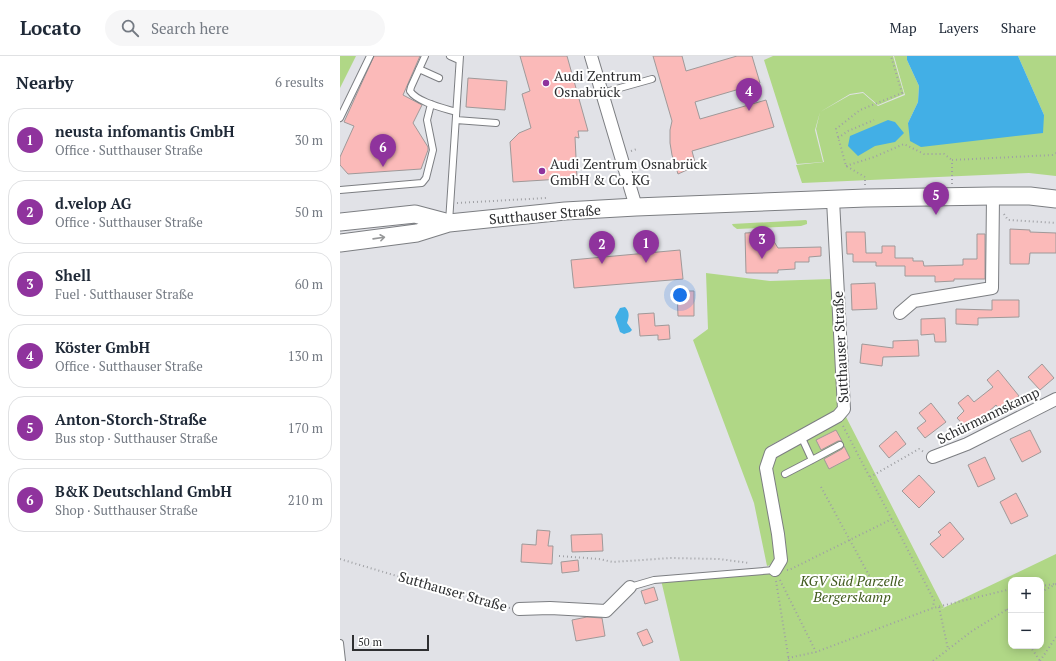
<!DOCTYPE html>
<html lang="en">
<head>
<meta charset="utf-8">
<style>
	:root { --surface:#fff; --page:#f6f6f7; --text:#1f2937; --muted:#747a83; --line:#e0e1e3; --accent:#8f339d }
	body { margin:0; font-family:"PT Serif",serif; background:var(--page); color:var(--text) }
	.controls { position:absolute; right:12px; bottom:12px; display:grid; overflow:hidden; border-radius:8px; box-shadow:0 2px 10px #0003 }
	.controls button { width:36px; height:36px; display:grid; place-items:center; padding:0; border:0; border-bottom:1px solid var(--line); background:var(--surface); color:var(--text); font:20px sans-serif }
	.scale { position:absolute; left:12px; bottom:10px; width:77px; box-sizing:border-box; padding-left:4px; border:2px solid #2e2f31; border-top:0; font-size:11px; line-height:14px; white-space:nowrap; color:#2e2f31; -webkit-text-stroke:3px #fff; paint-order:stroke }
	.you { position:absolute; left:340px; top:239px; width:14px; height:14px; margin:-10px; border:3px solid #fff; border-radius:50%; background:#1a73e8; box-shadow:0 0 0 6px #1a73e833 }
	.badge { display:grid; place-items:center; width:26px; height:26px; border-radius:50%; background:var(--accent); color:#fff; font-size:13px; font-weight:700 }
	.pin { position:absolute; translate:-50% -33px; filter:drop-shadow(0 1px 2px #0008) }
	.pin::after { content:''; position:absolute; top:21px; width:14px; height:12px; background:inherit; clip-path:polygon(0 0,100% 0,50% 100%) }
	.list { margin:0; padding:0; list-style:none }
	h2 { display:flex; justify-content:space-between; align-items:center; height:52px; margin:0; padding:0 16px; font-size:17px }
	h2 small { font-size:13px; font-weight:400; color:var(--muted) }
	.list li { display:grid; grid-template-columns:26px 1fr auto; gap:12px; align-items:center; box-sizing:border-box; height:64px; margin:0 8px 8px; padding:0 8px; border:1px solid var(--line); border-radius:16px }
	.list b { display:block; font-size:15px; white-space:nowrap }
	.list p { margin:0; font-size:13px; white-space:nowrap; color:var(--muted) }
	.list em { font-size:13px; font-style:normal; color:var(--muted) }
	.icon { flex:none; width:22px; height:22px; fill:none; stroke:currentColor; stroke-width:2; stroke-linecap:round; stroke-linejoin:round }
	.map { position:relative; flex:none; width:716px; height:605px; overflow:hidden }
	header { display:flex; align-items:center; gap:24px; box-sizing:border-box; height:56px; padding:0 20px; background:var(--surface); border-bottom:1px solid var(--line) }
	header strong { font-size:19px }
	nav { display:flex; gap:22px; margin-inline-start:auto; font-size:14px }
	.search { width:280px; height:36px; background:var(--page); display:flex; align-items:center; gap:10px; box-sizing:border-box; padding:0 14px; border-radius:22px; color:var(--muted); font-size:15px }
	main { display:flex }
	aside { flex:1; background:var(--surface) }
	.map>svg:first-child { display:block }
	.green { fill:#b0d786; fill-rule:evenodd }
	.water { fill:#42afe6 }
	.building { fill:#fbbab9; stroke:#9f9999 }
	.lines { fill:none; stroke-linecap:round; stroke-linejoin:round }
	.lane-casing { stroke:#7c7e82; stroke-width:8 }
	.street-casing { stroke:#7c7e82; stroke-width:14 }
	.secondary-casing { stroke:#7c7e82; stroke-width:19 }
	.path { stroke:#9fa0a4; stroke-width:2; stroke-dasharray:1 3; stroke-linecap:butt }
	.lane { stroke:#fff; stroke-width:6 }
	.street { stroke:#fff; stroke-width:12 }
	.secondary { stroke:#fff; stroke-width:17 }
	.oneway { stroke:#969798 }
	.poi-dot { fill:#8f339d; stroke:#fff; stroke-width:1.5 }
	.labels { text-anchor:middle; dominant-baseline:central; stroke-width:4; stroke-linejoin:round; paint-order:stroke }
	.poi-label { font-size:14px; fill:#2e2f31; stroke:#fff; text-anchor:start }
	.street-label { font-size:14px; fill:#2e2f31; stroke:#fff }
	.park-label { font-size:14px; font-style:italic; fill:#405a1d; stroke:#fff }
</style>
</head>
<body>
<header>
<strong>Locato</strong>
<div class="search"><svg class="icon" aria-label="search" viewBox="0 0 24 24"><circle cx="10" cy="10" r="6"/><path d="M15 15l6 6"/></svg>Search here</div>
<nav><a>Map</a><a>Layers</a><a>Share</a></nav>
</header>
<main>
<aside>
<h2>Nearby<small>6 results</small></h2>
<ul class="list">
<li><span class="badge">1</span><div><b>neusta infomantis GmbH</b><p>Office · Sutthauser Straße</p></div><em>30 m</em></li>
<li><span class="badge">2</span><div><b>d.velop AG</b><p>Office · Sutthauser Straße</p></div><em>50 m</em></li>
<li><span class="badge">3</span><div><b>Shell</b><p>Fuel · Sutthauser Straße</p></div><em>60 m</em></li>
<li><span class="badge">4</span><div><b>Köster GmbH</b><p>Office · Sutthauser Straße</p></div><em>130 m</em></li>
<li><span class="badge">5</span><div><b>Anton-Storch-Straße</b><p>Bus stop · Sutthauser Straße</p></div><em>170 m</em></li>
<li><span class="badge">6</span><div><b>B&amp;K Deutschland GmbH</b><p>Shop · Sutthauser Straße</p></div><em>210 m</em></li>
</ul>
</aside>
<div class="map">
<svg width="716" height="605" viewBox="0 0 716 605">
	<rect width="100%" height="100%" fill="#e1e2e7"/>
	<path class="green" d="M 0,0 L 16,0 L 0,32 Z
		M 433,0 L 553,0 L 564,38 L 538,49 L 523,36 L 510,38 L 480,56 L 475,74 L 483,106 L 457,108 L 424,4 Z
		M 554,0 L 567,0 L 567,4 L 579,30 L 578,46 L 568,67 L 704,59 L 678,0 L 716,0 L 716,120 L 689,117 L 462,127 L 456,109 L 484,106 L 476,73 L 480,56 L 510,39 L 523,37 L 538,50 L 565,39 Z
		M 466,164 L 467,165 L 467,168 L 461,170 L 397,173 L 393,170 L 392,168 Z
		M 366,217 L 430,225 L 492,223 L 498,353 L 429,390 L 432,397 L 504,357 L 604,552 L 599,554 L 716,498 L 716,605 L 340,605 L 321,524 L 441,515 L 441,506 L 427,510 L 414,447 L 353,284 L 368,273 ZM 671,524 L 701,524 L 701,590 L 671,590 Z"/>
	<path class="water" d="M 567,0 L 678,0 L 704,59 L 703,77 L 581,91 L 570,85 L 568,67 L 578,46 L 579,30 L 567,4 Z
		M 548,64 L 555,66 L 564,77 L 555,86 L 535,90 L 518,100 L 508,90 L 510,80 Z
		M 285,251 C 290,256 289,261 287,267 L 292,274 L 290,276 L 284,278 L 280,276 L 275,261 L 280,252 Z"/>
	<path class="building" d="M 34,0 L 80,0 L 63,39 L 82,49 L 73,67 L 88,91 L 88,94 L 81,113 L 8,118 L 0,109 L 0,101 L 14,70 L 4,66 Z
		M 180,0 L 227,0 L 248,75 L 238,75 L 239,82 L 235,81 L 237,122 L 173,126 L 170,86 L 179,77 L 191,72 L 182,38 L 190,35 Z
		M 313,0 L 342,0 L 346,15 L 397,0 L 412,0 L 420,27 L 355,46 L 360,63 L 426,44 L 434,71 L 352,95 L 356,110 L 338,118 L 332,99 L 330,87 L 330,74 L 332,65 Z
		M 128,22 L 167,25 L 165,54 L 126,51 Z
		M 670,173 L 690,174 L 690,176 L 716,177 L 716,197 L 690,197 L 689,208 L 670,208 Z
		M 428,176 L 438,192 L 481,191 L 481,200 L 469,201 L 469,206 L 455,206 L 455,213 L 438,214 L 438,217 L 406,217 L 405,177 Z
		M 506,176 L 525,176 L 526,197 L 542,197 L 542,190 L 555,190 L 555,202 L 573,202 L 573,205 L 583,205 L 584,210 L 623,209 L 623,203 L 637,203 L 637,178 L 645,178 L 645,223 L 614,223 L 614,225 L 595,226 L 595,220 L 565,220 L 565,210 L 536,210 L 536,206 L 513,206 L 513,198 L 507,198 Z
		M 340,194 L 343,223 L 234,232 L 231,204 Z
		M 535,227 L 537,253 L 512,254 L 511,228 Z
		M 337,235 L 354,235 L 354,260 L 338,260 Z
		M 652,244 L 679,244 L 679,261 L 638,262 L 638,269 L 616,268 L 616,253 L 652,254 Z
		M 314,257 L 315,270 L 329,269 L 330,283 L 318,284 L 318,279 L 300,280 L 298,258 Z
		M 605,262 L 606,286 L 595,286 L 594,278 L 581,279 L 581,263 Z
		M 578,284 L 579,300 L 543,301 L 542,310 L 520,307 L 522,288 L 553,292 L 553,285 Z
		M 702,308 L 714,322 L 700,334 L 688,321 Z
		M 658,314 L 679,340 L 661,355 L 656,349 L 628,374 L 617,362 L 624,355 L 618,347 L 628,339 L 634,346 L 653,331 L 647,324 Z
		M 591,347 L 606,366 L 585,382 L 577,372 L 586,365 L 579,357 Z
		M 496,374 L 502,385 L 498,385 L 481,394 L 476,384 Z
		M 690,374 L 701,396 L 682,406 L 670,383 Z
		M 556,375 L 566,388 L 549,402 L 539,390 Z
		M 504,390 L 510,402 L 489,413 L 484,403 L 502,393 Z
		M 645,401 L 655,423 L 638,431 L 628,409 Z
		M 579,419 L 595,436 L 579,452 L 562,435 Z
		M 676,437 L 688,460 L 671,468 L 660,446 Z
		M 610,466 L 624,483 L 603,502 L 590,488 L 601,479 L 598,476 Z
		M 197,474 L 210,475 L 208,490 L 213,490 L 212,508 L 181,506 L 182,488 L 196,489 Z
		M 262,478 L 263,495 L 232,496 L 231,479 Z
		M 238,504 L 239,515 L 222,517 L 221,506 Z
		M 314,531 L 318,544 L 305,548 L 301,535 Z
		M 247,561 L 262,562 L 265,580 L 236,585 L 232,564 Z
		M 307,573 L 313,586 L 303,590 L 297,577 Z"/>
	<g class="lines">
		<g class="lane-casing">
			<path id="lane" d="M 85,0 L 71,31 L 70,35 C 77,46 103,52 116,56
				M 110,0 L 119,4
				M 79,13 L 99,22
				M 262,37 L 312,23
				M 0,62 L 30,0
				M 116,64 L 156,67
				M 0,134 L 82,127 L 86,122 L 93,94 L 87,64 L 91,48
				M 109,166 L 120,0
				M 461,380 L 472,404 L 500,389
				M 445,418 L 472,404
				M 290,531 L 314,524 L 435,514
				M 0,587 L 2,605"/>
		</g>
		<g class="street-casing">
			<path id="street" d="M 251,0 L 296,151
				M 560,257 L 574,245 L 652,232 L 653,140
				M 593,401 L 627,388 L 716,343
				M 435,514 L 441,504 L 438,478 L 426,412 L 431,397 L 498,360 L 504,353 L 493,144
				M 179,553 L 210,552 L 266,555 L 290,531"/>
		</g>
		<g class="secondary-casing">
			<path id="secondary" d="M 0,166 L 75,158 L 109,167
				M 0,187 L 77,177 L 109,167 L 225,155 L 296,151 L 526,142 L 653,140 L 690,140 L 716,143"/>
		</g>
		<path class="path" d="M 498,82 L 508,75 L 534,64
			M 291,95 L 297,93
			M 506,110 L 534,101 L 564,88 L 584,98 L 604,98 L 612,104
			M 612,128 L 612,104 L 713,99 L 716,97
			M 525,129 L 525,121 L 506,110 L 496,73 L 520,54 L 562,37 L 551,0
			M 117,147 L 206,142
			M 664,158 L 668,164 L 716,167
			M 503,370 L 594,544 L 593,552
			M 530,421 L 579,393 L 584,396
			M 481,431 L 543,545
			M 219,500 L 259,503 L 273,506 L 331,502 L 379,503 L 409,507
			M 0,503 L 157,550 L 170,552
			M 447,514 L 449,514 L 552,463
			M 440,524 L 476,596
			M 436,525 L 449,605
			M 701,530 L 714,528
			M 701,536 L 716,528
			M 599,551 L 608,593
			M 667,553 L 671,559
			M 690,590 L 700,605
			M 448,602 L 476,596 L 593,552 L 671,533
			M 593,605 L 632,575 L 671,551
			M 700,605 L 716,581"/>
		<use href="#lane" class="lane"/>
		<use href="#street" class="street"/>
		<use href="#secondary" class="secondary"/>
	</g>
	<defs><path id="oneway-shaft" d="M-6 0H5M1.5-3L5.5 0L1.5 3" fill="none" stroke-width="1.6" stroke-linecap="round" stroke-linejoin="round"/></defs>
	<use class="oneway" href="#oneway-shaft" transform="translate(39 182) rotate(-8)"/>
	<g class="poi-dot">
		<circle cx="206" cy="27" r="4"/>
		<circle cx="202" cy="115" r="4"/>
	</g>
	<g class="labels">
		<g class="poi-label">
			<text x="214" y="19">Audi Zentrum<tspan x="214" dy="16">Osnabrück</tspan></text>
			<text x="210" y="107">Audi Zentrum Osnabrück<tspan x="210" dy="16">GmbH &amp; Co. KG</tspan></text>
		</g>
		<g class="street-label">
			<text transform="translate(205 158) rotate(-5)">Sutthauser Straße</text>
			<text transform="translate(500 291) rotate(-93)">Sutthauser Straße</text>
			<text transform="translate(648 359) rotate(-26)">Schürmannskamp</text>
			<text transform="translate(113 535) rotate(16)">Sutthauser Straße</text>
		</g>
		<g class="park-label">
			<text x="512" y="524">KGV Süd Parzelle<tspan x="512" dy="16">Bergerskamp</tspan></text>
		</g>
	</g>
</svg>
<div class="controls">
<button>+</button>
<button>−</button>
</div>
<div class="scale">50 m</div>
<div class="you"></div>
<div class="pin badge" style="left:306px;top:207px">1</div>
<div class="pin badge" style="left:262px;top:208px">2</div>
<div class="pin badge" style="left:422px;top:203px">3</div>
<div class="pin badge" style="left:409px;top:55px">4</div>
<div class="pin badge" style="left:596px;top:159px">5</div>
<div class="pin badge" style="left:43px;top:111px">6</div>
</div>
</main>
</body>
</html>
